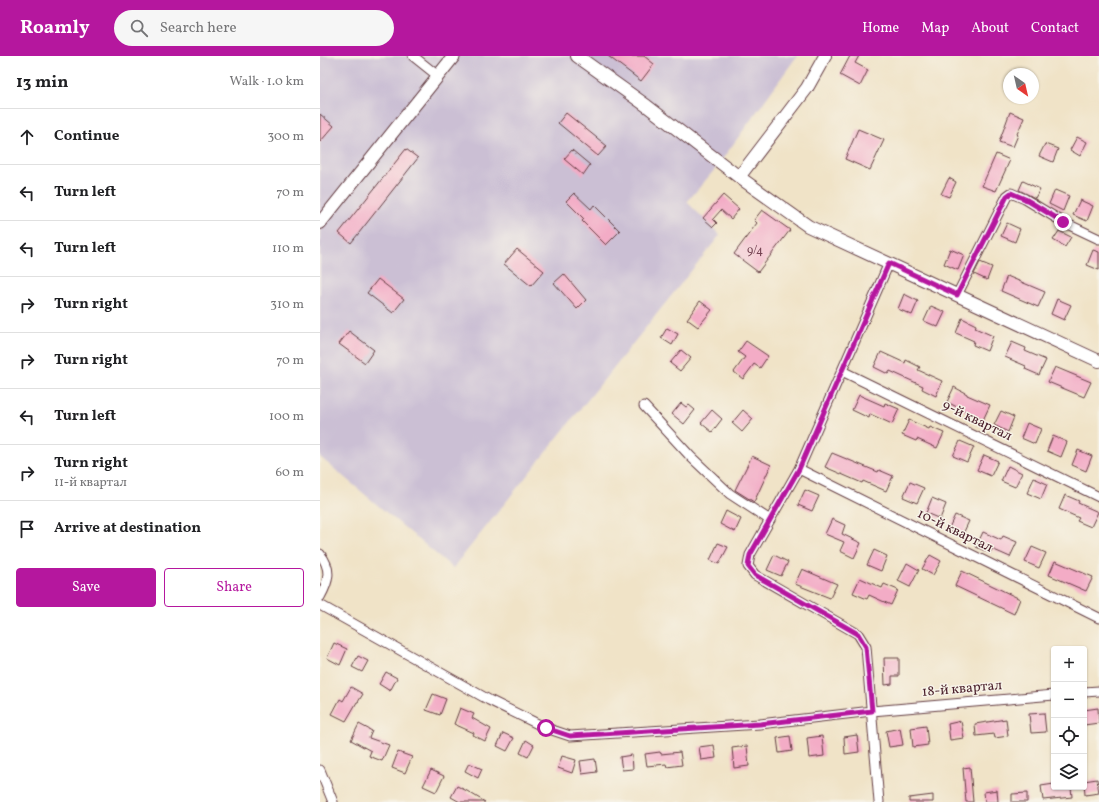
<!DOCTYPE html>
<html lang="en">
<head>
<meta charset="utf-8">
<style>
	:root { --surface:#fff; --page:#f6f6f6; --text:#202124; --muted:#757577; --line:#e0e0e0; --accent:#b5179e }
	body { margin:0; font-family:Vollkorn,serif; background:var(--page); color:var(--text) }
	.controls { position:absolute; right:12px; bottom:12px; display:grid; overflow:hidden; border-radius:4px; box-shadow:0 1px 3px #0004 }
	.controls button { width:36px; height:36px; display:grid; place-items:center; padding:0; border:0; border-bottom:1px solid var(--line); background:var(--surface); color:var(--text); font:20px sans-serif }
	.compass { position:absolute; left:683px; top:12px; width:36px; height:36px; border-radius:50%; background:var(--surface); box-shadow:0 1px 3px #0004; rotate:146deg }
	.stop { position:absolute; width:12px; height:12px; margin:-9px; border:3px solid #b5179e; border-radius:50%; background:#fff }
	.stop.end { background:#b5179e; border-color:#fff; box-shadow:0 1px 4px #0008 }
	.list { margin:0; padding:0; list-style:none }
	h2 { display:flex; justify-content:space-between; align-items:center; height:52px; margin:0; padding:0 16px; font-size:17px }
	h2 small { font-size:13px; font-weight:400; color:var(--muted) }
	.list li { display:grid; grid-template-columns:26px 1fr auto; gap:12px; align-items:center; box-sizing:border-box; height:56px; padding:0 16px; border-top:1px solid var(--line) }
	.list b { display:block; font-size:15px; white-space:nowrap }
	.list p { margin:0; font-size:13px; white-space:nowrap; color:var(--muted) }
	.list em { font-size:13px; font-style:normal; color:var(--muted) }
	.actions { display:flex; gap:8px; padding:12px 16px }
	.actions a { flex:1; padding:9px 0; border:1px solid var(--accent); border-radius:4px; text-align:center; font-size:14px; color:var(--accent) }
	.actions .main { background:var(--accent); color:#fff }
	.icon { flex:none; width:22px; height:22px; fill:none; stroke:currentColor; stroke-width:2; stroke-linecap:round; stroke-linejoin:round }
	.map { position:relative; flex:none; width:779px; height:746px; overflow:hidden }
	header { display:flex; align-items:center; gap:24px; box-sizing:border-box; height:56px; padding:0 20px; background:var(--accent); color:#fff }
	header strong { font-size:19px }
	nav { display:flex; gap:22px; margin-inline-start:auto; font-size:14px }
	.search { width:280px; height:36px; background:var(--page); display:flex; align-items:center; gap:10px; box-sizing:border-box; padding:0 14px; border-radius:22px; color:var(--muted); font-size:15px }
	main { display:flex }
	aside { flex:1; background:var(--surface) }
	.map>svg:first-child { display:block }
	.industrial { fill:#cbbfd4 }
	.building { fill:#f3acc6 }
	.lines { fill:none; stroke-linecap:round; stroke-linejoin:round }
	.street-casing { stroke:#633c42; stroke-width:11 }
	.secondary-casing { stroke:#633c42; stroke-width:14 }
	.street { stroke:#fff; stroke-width:9 }
	.secondary { stroke:#fff; stroke-width:12 }
	.route { stroke:#b5179e; stroke-width:5 }
	.labels { text-anchor:middle; dominant-baseline:central; stroke-width:3; stroke-linejoin:round; paint-order:stroke }
	.number-label { font-size:12px; fill:#744252 }
	.street-label { font-size:14px; fill:#4a1f2b; stroke:#f7f3e8 }
</style>
</head>
<body>
<header>
<strong>Roamly</strong>
<div class="search"><svg class="icon" aria-label="search" viewBox="0 0 24 24"><circle cx="10" cy="10" r="6"/><path d="M15 15l6 6"/></svg>Search here</div>
<nav><a>Home</a><a>Map</a><a>About</a><a>Contact</a></nav>
</header>
<main>
<aside>
<h2>13 min<small>Walk · 1.0 km</small></h2>
<ul class="list">
<li><svg class="icon" aria-label="ahead" viewBox="0 0 24 24"><path d="M12 20V5M6 11l6-6 6 6"/></svg><div><b>Continue</b></div><em>300 m</em></li>
<li><svg class="icon" aria-label="left" viewBox="0 0 24 24"><path d="M17 20v-9H6M10 6l-5 5 5 5"/></svg><div><b>Turn left</b></div><em>70 m</em></li>
<li><svg class="icon" aria-label="left" viewBox="0 0 24 24"><path d="M17 20v-9H6M10 6l-5 5 5 5"/></svg><div><b>Turn left</b></div><em>110 m</em></li>
<li><svg class="icon" aria-label="right" viewBox="0 0 24 24"><path d="M7 20v-9h11M14 6l5 5-5 5"/></svg><div><b>Turn right</b></div><em>310 m</em></li>
<li><svg class="icon" aria-label="right" viewBox="0 0 24 24"><path d="M7 20v-9h11M14 6l5 5-5 5"/></svg><div><b>Turn right</b></div><em>70 m</em></li>
<li><svg class="icon" aria-label="left" viewBox="0 0 24 24"><path d="M17 20v-9H6M10 6l-5 5 5 5"/></svg><div><b>Turn left</b></div><em>100 m</em></li>
<li><svg class="icon" aria-label="right" viewBox="0 0 24 24"><path d="M7 20v-9h11M14 6l5 5-5 5"/></svg><div><b>Turn right</b><p>11-й квартал</p></div><em>60 m</em></li>
<li><svg class="icon" aria-label="arrive" viewBox="0 0 24 24"><path d="M6 21V4h12l-3 4 3 4H6"/></svg><div><b>Arrive at destination</b></div></li>
</ul>
<div class="actions"><a class="main">Save</a><a>Share</a></div>
</aside>
<div class="map">
<svg width="779" height="746" viewBox="0 0 779 746">
	<rect width="100%" height="100%" fill="#f7f3e8"/>
	<filter id="ink" filterUnits="userSpaceOnUse"><feTurbulence type="fractalNoise" baseFrequency=".025" numOctaves="2"/><feDisplacementMap in="SourceGraphic" scale="8" xChannelSelector="R" yChannelSelector="G"/><feConvolveMatrix kernelMatrix="1 2 1 2 8 2 1 2 1" color-interpolation-filters="sRGB"/></filter>
	<filter id="wash" filterUnits="userSpaceOnUse"><feTurbulence type="fractalNoise" baseFrequency=".012" numOctaves="4" result="noise"/><feDisplacementMap in="SourceGraphic" scale="16" xChannelSelector="R" yChannelSelector="G"/><feGaussianBlur stdDeviation="0.9" result="paint"/><feColorMatrix in="noise" values="0 0 0 0 0 0 0 0 0 0 0 0 0 0 0 0 0 1.4 0 .05"/><feComposite in="paint" operator="in"/></filter>
	<g filter="url(#wash)">
		<rect width="100%" height="100%" fill="#f0e3c7"/>
		<path class="industrial" d="M 0,0 L 477,0 L 396,112 L 367,146 L 400,179 L 133,512 L 0,401 Z"/>
		<g id="blocks">
			<path class="building" d="M 288,0 L 324,0 L 334,8 L 321,25 Z
				M 530,0 L 539,0 L 535,7 L 548,14 L 540,30 L 520,19 Z
				M 690,56 L 704,62 L 697,78 L 698,79 L 693,91 L 679,86 Z
				M 246,57 L 287,90 L 278,100 L 238,67 Z
				M 0,58 L 14,70 L 0,86 Z
				M 538,73 L 564,84 L 550,114 L 525,103 Z
				M 757,81 L 767,86 L 760,100 L 750,94 Z
				M 725,88 L 738,93 L 733,106 L 719,100 Z
				M 86,93 L 98,102 L 31,187 L 19,177 Z
				M 252,94 L 270,109 L 263,119 L 244,103 Z
				M 676,98 L 690,104 L 676,135 L 662,130 Z
				M 629,122 L 636,126 L 629,141 L 621,138 Z
				M 703,125 L 720,133 L 715,142 L 699,134 Z
				M 735,134 L 749,140 L 743,155 L 729,148 Z
				M 254,137 L 271,153 L 274,149 L 300,175 L 286,189 L 262,165 L 264,163 L 246,145 Z
				M 403,139 L 419,153 L 411,163 L 401,154 L 393,163 L 397,167 L 393,171 L 383,162 Z
				M 760,144 L 773,150 L 767,165 L 753,159 Z
				M 442,154 L 470,174 L 438,216 L 414,198 L 437,167 L 434,164 Z
				M 687,167 L 700,173 L 695,186 L 681,180 Z
				M 739,175 L 751,181 L 745,191 L 733,184 Z
				M 197,193 L 224,215 L 211,230 L 184,208 Z
				M 630,193 L 644,199 L 638,214 L 624,208 Z
				M 773,194 L 779,196 L 779,214 L 767,209 Z
				M 660,206 L 672,211 L 667,224 L 654,218 Z
				M 244,218 L 266,244 L 257,253 L 234,227 Z
				M 687,220 L 725,236 L 718,251 L 681,235 Z
				M 58,223 L 84,243 L 73,257 L 47,237 Z
				M 584,238 L 598,245 L 592,259 L 578,253 Z
				M 737,243 L 751,249 L 744,264 L 731,258 Z
				M 380,245 L 392,254 L 378,271 L 367,263 Z
				M 611,250 L 625,256 L 618,271 L 604,265 Z
				M 642,262 L 656,269 L 655,272 L 673,280 L 667,295 L 653,289 L 654,285 L 636,277 Z
				M 347,272 L 358,278 L 352,289 L 341,282 Z
				M 29,275 L 54,294 L 45,307 L 19,288 Z
				M 426,285 L 448,300 L 440,312 L 434,308 L 423,323 L 414,316 L 425,301 L 418,296 Z
				M 692,286 L 706,292 L 705,295 L 726,304 L 719,319 L 705,313 L 706,310 L 685,301 Z
				M 361,294 L 371,302 L 360,315 L 350,307 Z
				M 561,296 L 585,307 L 586,304 L 600,311 L 598,314 L 622,325 L 616,340 L 602,333 L 603,330 L 570,315 L 568,318 L 554,311 Z
				M 735,311 L 771,326 L 764,341 L 728,326 Z
				M 634,331 L 647,338 L 647,339 L 670,349 L 663,364 L 627,346 Z
				M 539,339 L 564,350 L 565,347 L 579,353 L 572,368 L 550,358 L 549,362 L 532,354 Z
				M 361,347 L 366,351 L 369,349 L 375,354 L 364,368 L 352,358 Z
				M 392,354 L 402,363 L 392,376 L 381,367 Z
				M 423,354 L 433,363 L 422,376 L 412,367 Z
				M 681,355 L 694,361 L 688,376 L 674,369 Z
				M 589,364 L 609,373 L 610,371 L 624,377 L 617,392 L 597,383 L 596,385 L 582,379 Z
				M 707,367 L 721,373 L 715,388 L 701,382 Z
				M 733,380 L 747,386 L 741,401 L 727,395 Z
				M 640,385 L 654,391 L 647,406 L 633,400 Z
				M 758,394 L 772,400 L 766,415 L 752,409 Z
				M 512,397 L 558,416 L 559,414 L 573,420 L 566,435 L 543,425 L 542,427 L 505,411 Z
				M 664,399 L 678,405 L 671,420 L 657,414 Z
				M 432,400 L 451,409 L 434,446 L 415,434 Z
				M 688,410 L 702,417 L 695,431 L 681,425 Z
				M 714,422 L 727,428 L 721,443 L 707,437 Z
				M 590,426 L 604,432 L 597,447 L 583,441 Z
				M 485,434 L 499,440 L 492,455 L 478,449 Z
				M 745,439 L 759,445 L 758,447 L 778,456 L 771,471 L 757,465 L 759,462 L 739,453 Z
				M 612,442 L 626,448 L 620,463 L 606,457 Z
				M 406,455 L 421,463 L 415,476 L 400,468 Z
				M 635,459 L 649,465 L 642,480 L 628,474 Z
				M 512,463 L 525,469 L 522,478 L 541,487 L 534,502 L 520,495 L 524,486 L 505,478 Z
				M 663,476 L 681,484 L 683,480 L 697,486 L 690,501 L 672,493 L 670,497 L 656,491 Z
				M 398,487 L 408,491 L 399,508 L 390,504 Z
				M 712,491 L 726,497 L 719,512 L 705,506 Z
				M 554,494 L 567,500 L 561,515 L 547,509 Z
				M 454,499 L 468,506 L 461,520 L 447,514 Z
				M 610,499 L 621,505 L 613,519 L 602,513 Z
				M 735,505 L 773,521 L 766,535 L 729,519 Z
				M 587,507 L 599,514 L 590,531 L 578,525 Z
				M 482,513 L 517,528 L 510,542 L 475,528 Z
				M 642,515 L 700,543 L 694,558 L 635,530 Z
				M 540,522 L 562,532 L 564,528 L 578,534 L 571,549 L 549,539 L 547,543 L 533,537 Z
				M 14,587 L 27,593 L 20,609 L 7,602 Z
				M 38,600 L 48,605 L 42,616 L 32,611 Z
				M 564,602 L 579,602 L 579,620 L 572,620 L 572,628 L 565,629 Z
				M 66,616 L 77,622 L 70,635 L 59,628 Z
				M 31,631 L 43,638 L 38,646 L 37,646 L 26,665 L 12,658 L 20,643 L 23,645 Z
				M 113,638 L 126,643 L 120,659 L 106,654 Z
				M 140,652 L 154,658 L 152,662 L 171,673 L 165,685 L 153,679 L 154,677 L 134,668 Z
				M 778,652 L 779,667 L 764,669 L 764,654 Z
				M 724,657 L 726,676 L 711,677 L 709,658 Z
				M 686,663 L 688,680 L 675,682 L 674,678 L 656,680 L 655,668 Z
				M 641,665 L 644,682 L 630,684 L 628,668 Z
				M 39,668 L 52,675 L 49,682 L 69,689 L 62,705 L 49,700 L 51,695 L 31,684 Z
				M 606,670 L 608,689 L 593,691 L 591,672 Z
				M 580,672 L 583,689 L 569,691 L 566,675 Z
				M 183,677 L 194,682 L 187,695 L 177,690 Z
				M 537,679 L 539,696 L 525,698 L 524,681 Z
				M 470,680 L 472,695 L 459,697 L 457,682 Z
				M 502,680 L 504,700 L 489,702 L 487,682 Z
				M 206,684 L 214,689 L 208,701 L 200,697 Z
				M 394,689 L 396,702 L 381,704 L 379,691 Z
				M 427,690 L 429,710 L 414,712 L 412,692 Z
				M 78,696 L 92,701 L 85,717 L 72,712 Z
				M 340,696 L 341,698 L 360,696 L 362,709 L 347,711 L 346,708 L 327,710 L 325,698 Z
				M 312,699 L 313,713 L 302,714 L 300,701 Z
				M 242,700 L 256,704 L 252,717 L 238,712 Z
				M 275,703 L 277,716 L 262,718 L 260,705 Z
				M 149,707 L 162,713 L 158,722 L 145,715 Z
				M 650,711 L 653,746 L 646,746 L 643,712 Z
				M 111,714 L 124,720 L 116,736 L 103,730 Z
				M 777,723 L 779,737 L 765,739 L 764,725 Z
				M 734,728 L 734,731 L 751,731 L 752,741 L 723,744 L 721,730 Z
				M 137,730 L 147,735 L 165,746 L 140,746 L 131,741 Z
				M 677,734 L 678,746 L 665,746 L 664,736 Z
				M 707,737 L 707,746 L 692,746 L 692,738 Z
				M 613,739 L 613,746 L 589,746 L 589,742 Z"/>
		</g>
	</g>
	<g filter="url(#ink)">
		<use href="#blocks" fill-opacity="0" stroke="#633c42" stroke-width="1"/>
		<g class="lines">
			<g class="street-casing">
				<path id="street" d="M 93,0 L 118,20
					M 637,239 L 687,140 L 691,137 L 705,143 L 743,166 L 779,183
					M 522,315 L 779,441
					M 324,350 L 371,401 L 410,438 L 450,464
					M 479,413 L 779,562
					M 0,498 C 12,513 9,525 0,541
					M 0,549 L 169,644 L 226,672 L 250,680 L 440,668 L 552,655 L 734,639
					M 764,636 L 779,635
					M 0,714 L 13,746
					M 559,746 L 546,591 L 538,578 L 435,519 L 428,510 L 430,499 L 479,413 L 569,207"/>
			</g>
			<g class="secondary-casing">
				<path id="secondary" d="M 257,0 L 327,50 L 419,121 L 488,170 L 779,305
					M 419,121 L 487,32 L 505,0
					M 0,167 L 134,0"/>
			</g>
			<use href="#street" class="street"/>
			<use href="#secondary" class="secondary"/>
		</g>
	</g>
	<g class="lines" filter="url(#ink)">
		<path class="route" d="M 226,672 L 250,680 L 440,668 L 552,655 L 546,591 L 538,578 L 435,519 L 428,510 L 430,499 L 479,413 L 569,207 L 637,239 L 687,140 L 691,137 L 705,143 L 743,166"/>
	</g>
	<g class="labels">
		<g class="number-label">
			<text x="435" y="195">9/4</text>
		</g>
		<g class="street-label">
			<text transform="translate(657 365) rotate(26)">9-й квартал</text>
			<text transform="translate(635 475) rotate(26)">10-й квартал</text>
			<text transform="translate(642 633) rotate(-5)">18-й квартал</text>
		</g>
	</g>
</svg>
<div class="controls">
<button>+</button>
<button>−</button>
<button><svg class="icon" aria-label="locate" viewBox="0 0 24 24"><circle cx="12" cy="12" r="6"/><path d="M12 2v4M12 18v4M2 12h4M18 12h4"/></svg></button>
<button><svg class="icon" aria-label="layers" viewBox="0 0 24 24"><path d="M12 4l9 5-9 5-9-5zM3 14l9 5 9-5"/></svg></button>
</div>
<svg class="compass" viewBox="-18 -18 36 36"><path d="M0-13l5 13h-10z" fill="#e53935"/><path d="M0 13l5-13h-10z" fill="#757577"/></svg>
<div class="stop" style="left:226px;top:672px"></div>
<div class="stop end" style="left:743px;top:166px"></div>
</div>
</main>
</body>
</html>
